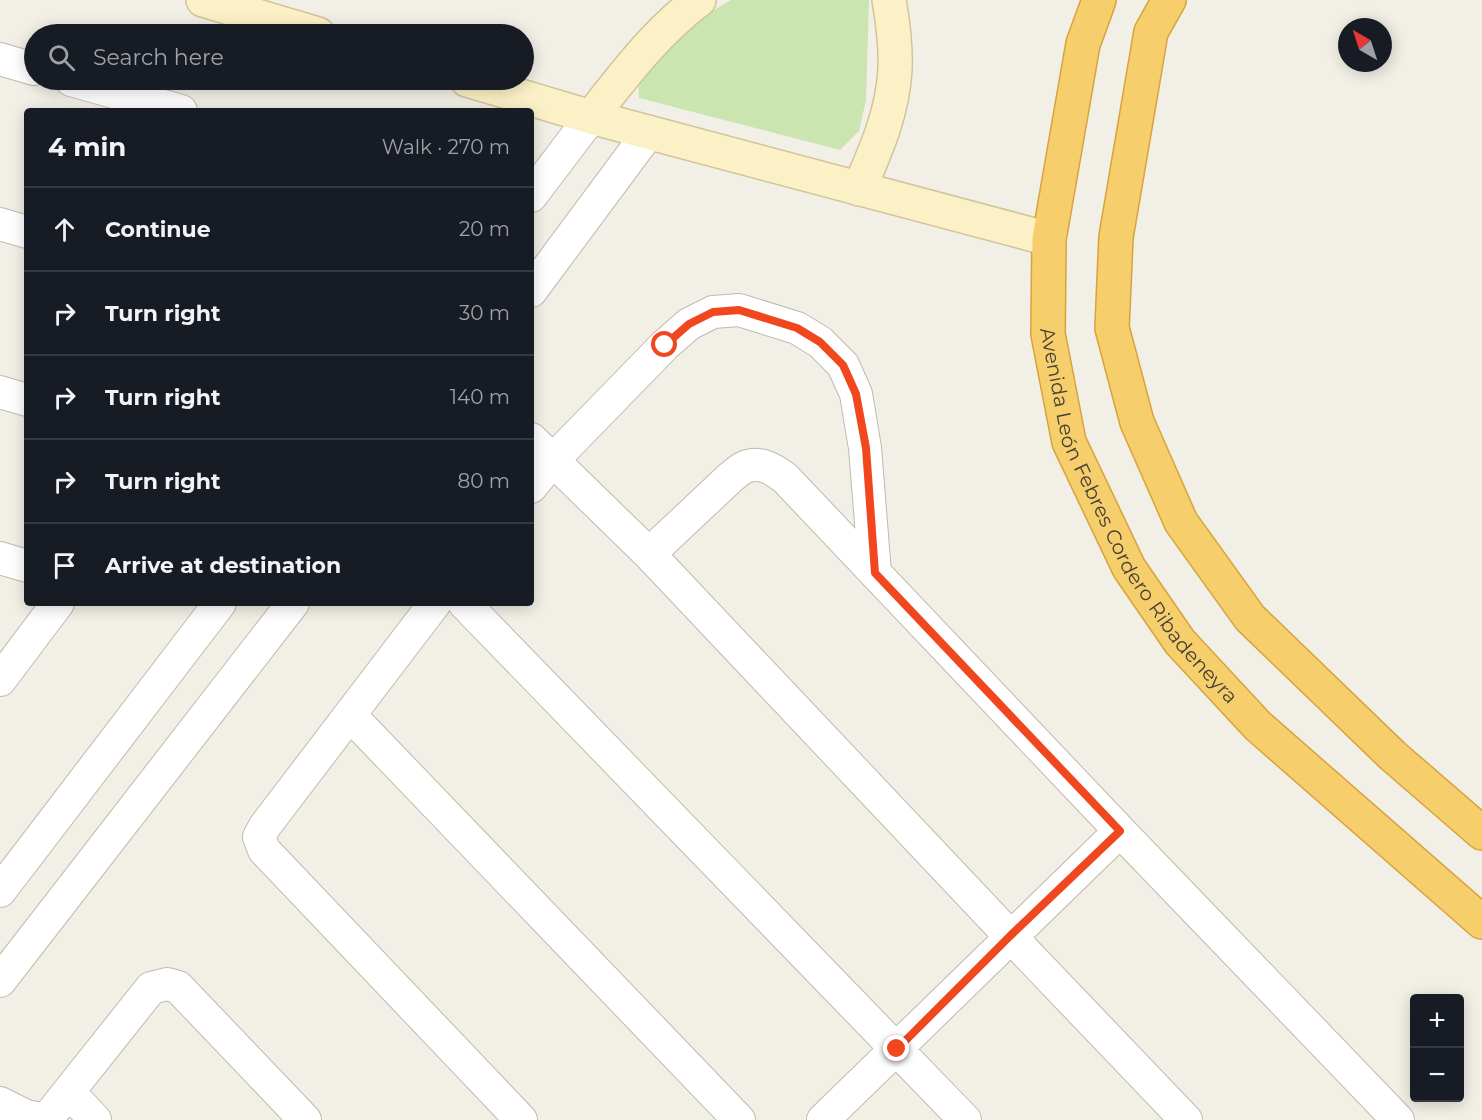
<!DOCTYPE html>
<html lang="en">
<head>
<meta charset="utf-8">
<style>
	:root { --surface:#171b24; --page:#242831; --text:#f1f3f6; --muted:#9ea1a6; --line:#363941 }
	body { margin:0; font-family:Montserrat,sans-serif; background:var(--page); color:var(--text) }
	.controls { position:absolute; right:18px; bottom:18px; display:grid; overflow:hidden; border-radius:6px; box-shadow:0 3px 15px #0003 }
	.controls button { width:54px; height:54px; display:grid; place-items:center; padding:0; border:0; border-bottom:2px solid var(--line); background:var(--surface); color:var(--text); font:30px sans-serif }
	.compass { position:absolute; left:1338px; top:18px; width:54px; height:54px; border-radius:50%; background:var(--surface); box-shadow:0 3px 15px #0003; rotate:321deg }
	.stop { position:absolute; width:18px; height:18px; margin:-14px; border:4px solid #f0471f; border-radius:50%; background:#fff }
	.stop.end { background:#f0471f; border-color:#fff; box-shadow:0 2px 6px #0008 }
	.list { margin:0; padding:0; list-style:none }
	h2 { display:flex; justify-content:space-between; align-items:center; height:78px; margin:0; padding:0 24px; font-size:26px }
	h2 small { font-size:20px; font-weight:400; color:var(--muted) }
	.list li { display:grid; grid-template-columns:39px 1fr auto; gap:18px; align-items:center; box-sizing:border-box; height:84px; padding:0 24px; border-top:2px solid var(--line) }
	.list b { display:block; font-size:22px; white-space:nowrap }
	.list em { font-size:20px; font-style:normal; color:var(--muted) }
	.icon { flex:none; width:33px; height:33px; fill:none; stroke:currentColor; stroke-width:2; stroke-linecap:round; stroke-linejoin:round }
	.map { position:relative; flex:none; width:1482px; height:1120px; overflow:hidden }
	.search { position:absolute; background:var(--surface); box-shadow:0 3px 15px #0003; left:24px; top:24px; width:510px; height:66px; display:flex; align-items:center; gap:15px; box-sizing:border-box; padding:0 21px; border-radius:33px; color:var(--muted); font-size:22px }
	.panel { position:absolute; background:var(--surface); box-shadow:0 3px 15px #0003; left:24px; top:108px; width:510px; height:498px; border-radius:6px }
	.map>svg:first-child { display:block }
	.green { fill:#cbe5b1 }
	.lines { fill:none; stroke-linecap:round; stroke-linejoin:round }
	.street-casing { stroke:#c0baac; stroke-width:34 }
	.secondary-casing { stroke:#d0c498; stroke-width:36 }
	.highway-casing { stroke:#d6a43c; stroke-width:36 }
	.street { stroke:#fff; stroke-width:32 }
	.secondary { stroke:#fcf1c6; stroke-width:33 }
	.highway { stroke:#f7ce6c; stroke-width:33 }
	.route { stroke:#f0471f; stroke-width:8 }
	.labels { text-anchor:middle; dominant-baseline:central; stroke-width:4.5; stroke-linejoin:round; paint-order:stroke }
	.street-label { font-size:20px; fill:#454036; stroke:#fff }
</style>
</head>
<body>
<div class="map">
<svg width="1482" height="1120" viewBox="0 0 1482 1120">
	<rect width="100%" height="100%" fill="#f2efe6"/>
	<path class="green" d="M 731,0 L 869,0 L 866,100 L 859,131 L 840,150 L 639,98 L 638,79 L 658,54 L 709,13 Z"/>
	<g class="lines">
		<g class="street-casing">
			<path id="street" d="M 0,59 L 34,69
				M 71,80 L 181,111
				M 531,196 L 591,117
				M 0,224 L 27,232
				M 531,291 L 649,132
				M 0,392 L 27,400
				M 531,439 L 649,554 L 1010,936 L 1186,1120
				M 531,487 L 553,460 L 665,345 L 689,324 L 713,312 L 739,310 L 797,328 L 820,342 L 843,365 L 856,394 L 865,448 L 875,573
				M 649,554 L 731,477 C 735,474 739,470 743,468 C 759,460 773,469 785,478 L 1120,831 L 1398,1120
				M 0,558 L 27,566
				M 435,603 L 265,826 L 259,837 L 264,850 L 521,1120
				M 464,603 L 965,1120
				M 0,680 L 58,603
				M 350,715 L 739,1120
				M 0,891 L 220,603
				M 0,981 L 293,603
				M 69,1092 L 95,1120
				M 0,1103 L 26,1116 L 46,1120
				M 46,1120 L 151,988 L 167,984 L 178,987 L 305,1120
				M 823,1120 C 922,1024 1020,927 1120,831"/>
		</g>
		<g class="secondary-casing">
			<path id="secondary" d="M 203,0 L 318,34
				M 467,80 L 591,117 L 1049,239
				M 591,117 C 624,75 656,32 699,0
				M 859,189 C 876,150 893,112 895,69 C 896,46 893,23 889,0"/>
		</g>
		<g class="highway-casing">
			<g id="highway">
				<path id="s1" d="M 1099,0 L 1083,44 L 1049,239 L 1048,334 L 1069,442 L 1129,568 L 1180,642 L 1258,726 L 1482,922"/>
				<path d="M 1169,0 L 1151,32 L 1116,237 L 1112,328 L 1137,422 L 1181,522 L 1250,618 L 1393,756 L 1482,833"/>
			</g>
		</g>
		<use href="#street" class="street"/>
		<use href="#secondary" class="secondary"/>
		<use href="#highway" class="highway"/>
	</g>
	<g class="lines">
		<path class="route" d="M 665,345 L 689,324 L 713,312 L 739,310 L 797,328 L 820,342 L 843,365 L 856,394 L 866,448 L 875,573 L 1120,831 L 1010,936 L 897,1049"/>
	</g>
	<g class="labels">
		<g class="street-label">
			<text stroke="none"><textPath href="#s1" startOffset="546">Avenida León Febres Cordero Ribadeneyra</textPath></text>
		</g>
	</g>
</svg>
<div class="controls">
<button>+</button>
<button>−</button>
</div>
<svg class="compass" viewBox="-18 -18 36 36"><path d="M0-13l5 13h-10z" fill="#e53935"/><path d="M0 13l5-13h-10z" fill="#9ea1a6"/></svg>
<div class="stop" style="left:665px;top:345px"></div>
<div class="stop end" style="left:897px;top:1049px"></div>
<div class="search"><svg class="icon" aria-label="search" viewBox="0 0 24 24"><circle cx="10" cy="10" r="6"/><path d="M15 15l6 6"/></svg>Search here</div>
<section class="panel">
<h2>4 min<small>Walk · 270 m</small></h2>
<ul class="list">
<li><svg class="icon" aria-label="ahead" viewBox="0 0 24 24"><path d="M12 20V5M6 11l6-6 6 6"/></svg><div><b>Continue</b></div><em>20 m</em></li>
<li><svg class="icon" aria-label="right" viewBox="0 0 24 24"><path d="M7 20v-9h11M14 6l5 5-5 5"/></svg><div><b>Turn right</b></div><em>30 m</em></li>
<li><svg class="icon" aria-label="right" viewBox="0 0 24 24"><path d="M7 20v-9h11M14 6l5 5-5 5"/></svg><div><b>Turn right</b></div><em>140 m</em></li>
<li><svg class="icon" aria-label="right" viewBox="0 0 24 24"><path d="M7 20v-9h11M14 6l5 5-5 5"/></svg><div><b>Turn right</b></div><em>80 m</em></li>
<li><svg class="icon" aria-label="arrive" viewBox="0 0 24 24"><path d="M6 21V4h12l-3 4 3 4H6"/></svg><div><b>Arrive at destination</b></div></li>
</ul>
</section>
</div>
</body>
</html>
